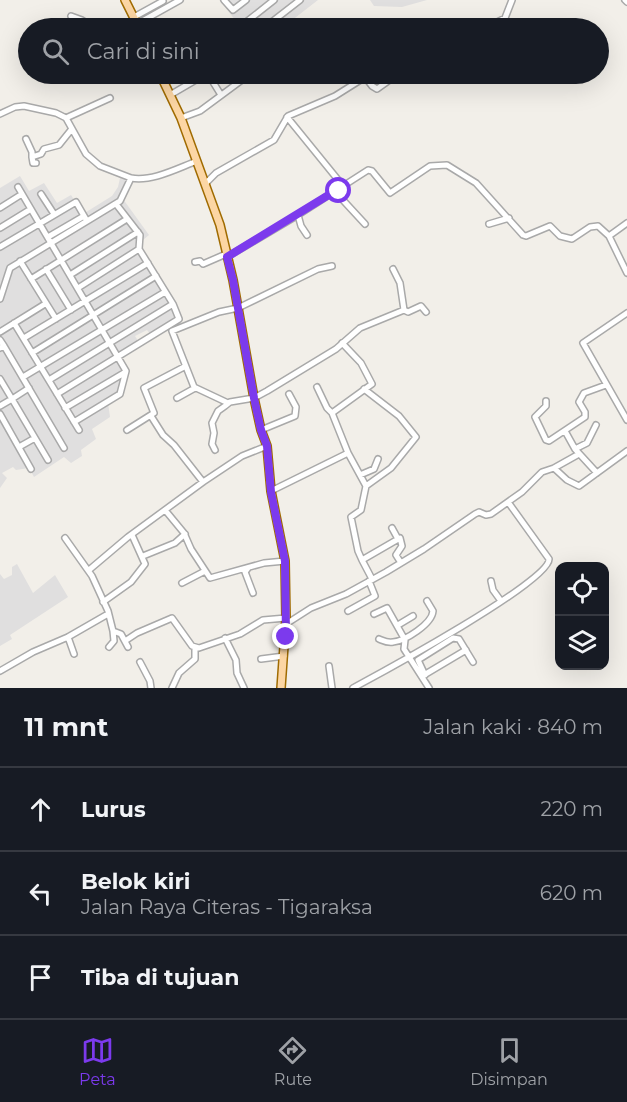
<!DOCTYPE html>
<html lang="id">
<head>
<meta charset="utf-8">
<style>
	:root { --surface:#171b24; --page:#20242c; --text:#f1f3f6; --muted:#9ea1a6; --line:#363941; --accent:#7c3aed }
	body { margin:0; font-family:Montserrat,sans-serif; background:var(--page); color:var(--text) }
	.controls { position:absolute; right:18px; bottom:18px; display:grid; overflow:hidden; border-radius:12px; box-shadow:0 6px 24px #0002 }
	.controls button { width:54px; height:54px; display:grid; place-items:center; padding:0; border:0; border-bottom:2px solid var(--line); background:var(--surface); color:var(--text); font:30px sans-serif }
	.stop { position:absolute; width:18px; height:18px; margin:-14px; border:4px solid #7c3aed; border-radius:50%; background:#fff }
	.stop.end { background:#7c3aed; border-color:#fff; box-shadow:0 2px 6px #0008 }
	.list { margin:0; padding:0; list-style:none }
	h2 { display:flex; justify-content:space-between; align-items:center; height:78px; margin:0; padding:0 24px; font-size:26px }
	h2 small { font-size:20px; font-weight:400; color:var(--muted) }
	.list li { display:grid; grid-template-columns:39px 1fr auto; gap:18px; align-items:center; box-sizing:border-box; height:84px; padding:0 24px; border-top:2px solid var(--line) }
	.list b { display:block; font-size:22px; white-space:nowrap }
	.list p { margin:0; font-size:20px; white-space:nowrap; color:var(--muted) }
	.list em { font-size:20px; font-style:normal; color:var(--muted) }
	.icon { flex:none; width:33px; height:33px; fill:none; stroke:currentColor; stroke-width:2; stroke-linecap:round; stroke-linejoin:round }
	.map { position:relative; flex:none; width:627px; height:688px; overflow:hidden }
	.search { position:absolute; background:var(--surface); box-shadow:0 6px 24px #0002; left:18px; right:18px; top:18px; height:66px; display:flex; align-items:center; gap:15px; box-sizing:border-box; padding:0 21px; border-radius:33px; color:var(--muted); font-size:22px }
	.sheet { height:330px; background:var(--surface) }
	nav { display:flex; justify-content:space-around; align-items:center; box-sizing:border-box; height:84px; border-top:2px solid var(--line); background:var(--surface); font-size:16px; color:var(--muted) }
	nav a { display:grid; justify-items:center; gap:3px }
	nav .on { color:var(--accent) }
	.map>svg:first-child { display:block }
	.residential { fill:#e0dfdf }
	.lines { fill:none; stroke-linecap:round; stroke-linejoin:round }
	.minor-casing { stroke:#a9a9a9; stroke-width:8 }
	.major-casing { stroke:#a06b00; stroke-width:10 }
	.minor { stroke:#fff; stroke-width:5 }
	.major { stroke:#fcd6a4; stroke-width:7 }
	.route { stroke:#7c3aed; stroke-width:8 }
</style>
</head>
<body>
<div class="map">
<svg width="627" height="688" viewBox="0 0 627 688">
	<rect width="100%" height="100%" fill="#f2efe9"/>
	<path class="residential" d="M 220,0 L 318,0 L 282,28 L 241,28 Z
		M 370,0 L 427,0 L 402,7 L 374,6 Z
		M 20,176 L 29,191 L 44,183 L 57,203 L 71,195 L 83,214 L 112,196 L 118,187 L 120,178 L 131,180 L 123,199 L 149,235 L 137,245 L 170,301 L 177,321 L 151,335 L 147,330 L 135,336 L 140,344 L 120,358 L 126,369 L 119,396 L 108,403 L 110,417 L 92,429 L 96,439 L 81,450 L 82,456 L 71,463 L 64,457 L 34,477 L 29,468 L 16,470 L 13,467 L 2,473 L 7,478 L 0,488 L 0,188 Z
		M 17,564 L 33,593 L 55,575 L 68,597 L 10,635 L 12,639 L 0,646 L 0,574 L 4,579 L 12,575 L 12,567 Z"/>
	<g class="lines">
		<g class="minor-casing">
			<path id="minor" d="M 224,0 L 233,10 L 246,0
				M 625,0 L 627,2
				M 71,16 L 82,20 L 94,28
				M 134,17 L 163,1
				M 137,24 L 180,0
				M 246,28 L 244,26 L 245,23 L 274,0
				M 264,28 L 300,0
				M 491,28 L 495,23 L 505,18 L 512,0
				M 208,74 L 221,95
				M 365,77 L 372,86 L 377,89 L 398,74
				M 170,95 L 206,74
				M 0,114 L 15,107 L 24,106 L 56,113 L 66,118 L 86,154 L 100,166 L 131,178 C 152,182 178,168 197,161
				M 287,117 L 339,181 L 341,198 L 365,224
				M 66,118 L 110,98
				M 181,118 L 200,111 L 250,74
				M 26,139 L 32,152 L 32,157 L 41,154 L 44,149 L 59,145 L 71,130
				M 32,157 L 33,163 L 36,163
				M 205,184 L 216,173 L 274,140 L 288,116 L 335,96 L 370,74
				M 18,187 L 126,371 L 120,394 L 74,422
				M 41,194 L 54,214
				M 0,208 L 22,194
				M 298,215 L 301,226 L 307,235
				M 489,224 L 509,218
				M 0,228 L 31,209
				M 609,236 L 627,223
				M 48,237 L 84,216
				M 0,247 L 76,202 L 87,221
				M 227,257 L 298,215 L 368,170 L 372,171 L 390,193 L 430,166 L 447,165 L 476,183 L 523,235 L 526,236 L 550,226 L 560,236 L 572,239 L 590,227 L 598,226 L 609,236 L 627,273
				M 20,261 L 56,319
				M 195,262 L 200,261 L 203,264 L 226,254
				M 46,269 L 71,310
				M 70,275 L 138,232
				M 31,279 L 127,219
				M 78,288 L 139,249 L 140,235 L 116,204
				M 0,299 L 10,268 L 120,201 L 131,178
				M 404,310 L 408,312 L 421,306 L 426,312
				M 627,313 L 583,343 L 627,420
				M 14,323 L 79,430
				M 0,332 L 45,304
				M 24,338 L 148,263
				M 0,340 L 4,346 L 0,348
				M 4,346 L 64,448
				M 32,353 L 156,276
				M 23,377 L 165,292
				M 0,379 L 12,399 L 0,406
				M 49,380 L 173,304
				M 317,387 L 327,408 L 332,413 L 348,453 L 366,486 L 361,510 L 351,517 L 358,551 L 362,560
				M 29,388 L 12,399 L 48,460
				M 364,389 L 399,416 L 416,437 L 391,468 L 366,486
				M 57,394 L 179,319 L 173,304 L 139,249
				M 177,398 L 195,388
				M 546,401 L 546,406 L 535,417 L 546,440 L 549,441 L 585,417 L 585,412 L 579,402 L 584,393 L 606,385
				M 228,403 L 194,387 L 172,331 L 219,312 L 238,308 L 318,269 L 332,266
				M 65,408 L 124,373
				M 332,413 L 372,384 L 361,363 L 342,343
				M 0,414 L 31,469
				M 151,416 L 163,435 L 174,445 L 203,482
				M 127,430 L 154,413 L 144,388 L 184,367
				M 261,430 L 295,416 L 296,407 L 289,394
				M 565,431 L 575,449 L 597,473
				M 19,447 L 35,438
				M 575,449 L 587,443 L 596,425
				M 215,450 L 212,444 L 214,433 L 212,423 L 218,411 L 225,406 L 230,402 L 254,398 L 267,391 L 336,349 L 360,328 L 404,310 L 400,283 L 393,269
				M 554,468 L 567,480 L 579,486 L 627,451
				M 360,475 L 374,469 L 378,459
				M 271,491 L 348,453
				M 165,510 L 184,533 L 191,549 L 210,578 L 264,563 L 285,561
				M 392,528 L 398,539
				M 65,538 L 92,576 L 108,611 L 113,631 L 121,634 L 128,647
				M 143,556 L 175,543 L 185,534
				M 248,568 L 245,572 L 253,593
				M 89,570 L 128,537 L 203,482 L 242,456 L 267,446
				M 372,579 L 362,560 L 400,538 L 402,546 L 396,555 L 401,563
				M 491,581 L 493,590 L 501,601
				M 182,583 L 205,571
				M 103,602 L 131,582 L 145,564 L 132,535
				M 348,611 L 375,596 L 369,581
				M 374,614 L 387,608 L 405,640 L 404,649 L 429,688
				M 286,624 L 311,608 L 346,594 L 386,572 L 424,549 L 475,514 L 479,512 L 486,515 L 491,514 L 522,492 L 542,472 L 554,468 L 579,454
				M 398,625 L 413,616
				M 68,637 L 74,654
				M 225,638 L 236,660 L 237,673 L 244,688
				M 379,639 C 384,641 387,643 393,642 C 405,641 432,624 433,611 L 427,601
				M 125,641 L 137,633 L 172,618 L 192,646 L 199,648 L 240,634 L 263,620 L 286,618
				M 109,647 L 114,641 L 113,631
				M 261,659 L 284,656
				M 140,662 L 150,681 L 151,688
				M 329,666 L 332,688
				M 0,671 L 33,652 L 68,637 L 108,614
				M 424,675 L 466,650
				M 425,675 L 418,660 L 453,638 L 459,639 L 473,662
				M 172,688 L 179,673 L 195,659 L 195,648
				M 353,688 C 379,674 551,581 549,559 L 508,502"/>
		</g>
		<g class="major-casing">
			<path id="major" d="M 125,0 L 139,28
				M 160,74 L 181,118 L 220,225 L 233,280 L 254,398 L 261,430 L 267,446 L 271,491 L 285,561 L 286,618 L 281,688"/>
		</g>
		<use href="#minor" class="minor"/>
		<use href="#major" class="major"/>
	</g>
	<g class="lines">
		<path class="route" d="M 286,637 L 285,561 L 271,492 L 267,446 L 261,430 L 254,398 L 233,280 L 227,257 L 340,188 L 339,191"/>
	</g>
</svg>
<div class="controls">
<button><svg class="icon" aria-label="locate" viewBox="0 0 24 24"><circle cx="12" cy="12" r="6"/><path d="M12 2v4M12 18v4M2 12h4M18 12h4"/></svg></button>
<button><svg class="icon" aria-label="layers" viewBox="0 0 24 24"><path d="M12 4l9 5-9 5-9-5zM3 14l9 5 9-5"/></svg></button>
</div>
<div class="stop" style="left:339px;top:191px"></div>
<div class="stop end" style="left:286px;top:637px"></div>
<div class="search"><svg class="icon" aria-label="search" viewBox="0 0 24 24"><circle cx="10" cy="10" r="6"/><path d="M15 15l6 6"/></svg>Cari di sini</div>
</div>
<section class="sheet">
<h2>11 mnt<small>Jalan kaki · 840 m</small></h2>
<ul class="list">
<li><svg class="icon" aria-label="ahead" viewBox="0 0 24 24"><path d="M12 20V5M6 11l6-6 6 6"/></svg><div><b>Lurus</b></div><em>220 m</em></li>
<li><svg class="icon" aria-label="left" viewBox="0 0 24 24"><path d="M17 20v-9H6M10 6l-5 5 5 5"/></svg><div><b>Belok kiri</b><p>Jalan Raya Citeras - Tigaraksa</p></div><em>620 m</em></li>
<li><svg class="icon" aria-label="arrive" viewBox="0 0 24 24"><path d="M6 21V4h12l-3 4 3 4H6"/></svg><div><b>Tiba di tujuan</b></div></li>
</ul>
</section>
<nav>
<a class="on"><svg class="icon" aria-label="map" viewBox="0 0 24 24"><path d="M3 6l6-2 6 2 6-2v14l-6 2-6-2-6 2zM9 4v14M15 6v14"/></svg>Peta</a>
<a><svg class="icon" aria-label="directions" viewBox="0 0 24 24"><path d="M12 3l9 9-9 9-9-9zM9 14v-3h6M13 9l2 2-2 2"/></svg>Rute</a>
<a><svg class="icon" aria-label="saved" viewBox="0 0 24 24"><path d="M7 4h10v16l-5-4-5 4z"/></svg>Disimpan</a>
</nav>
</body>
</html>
